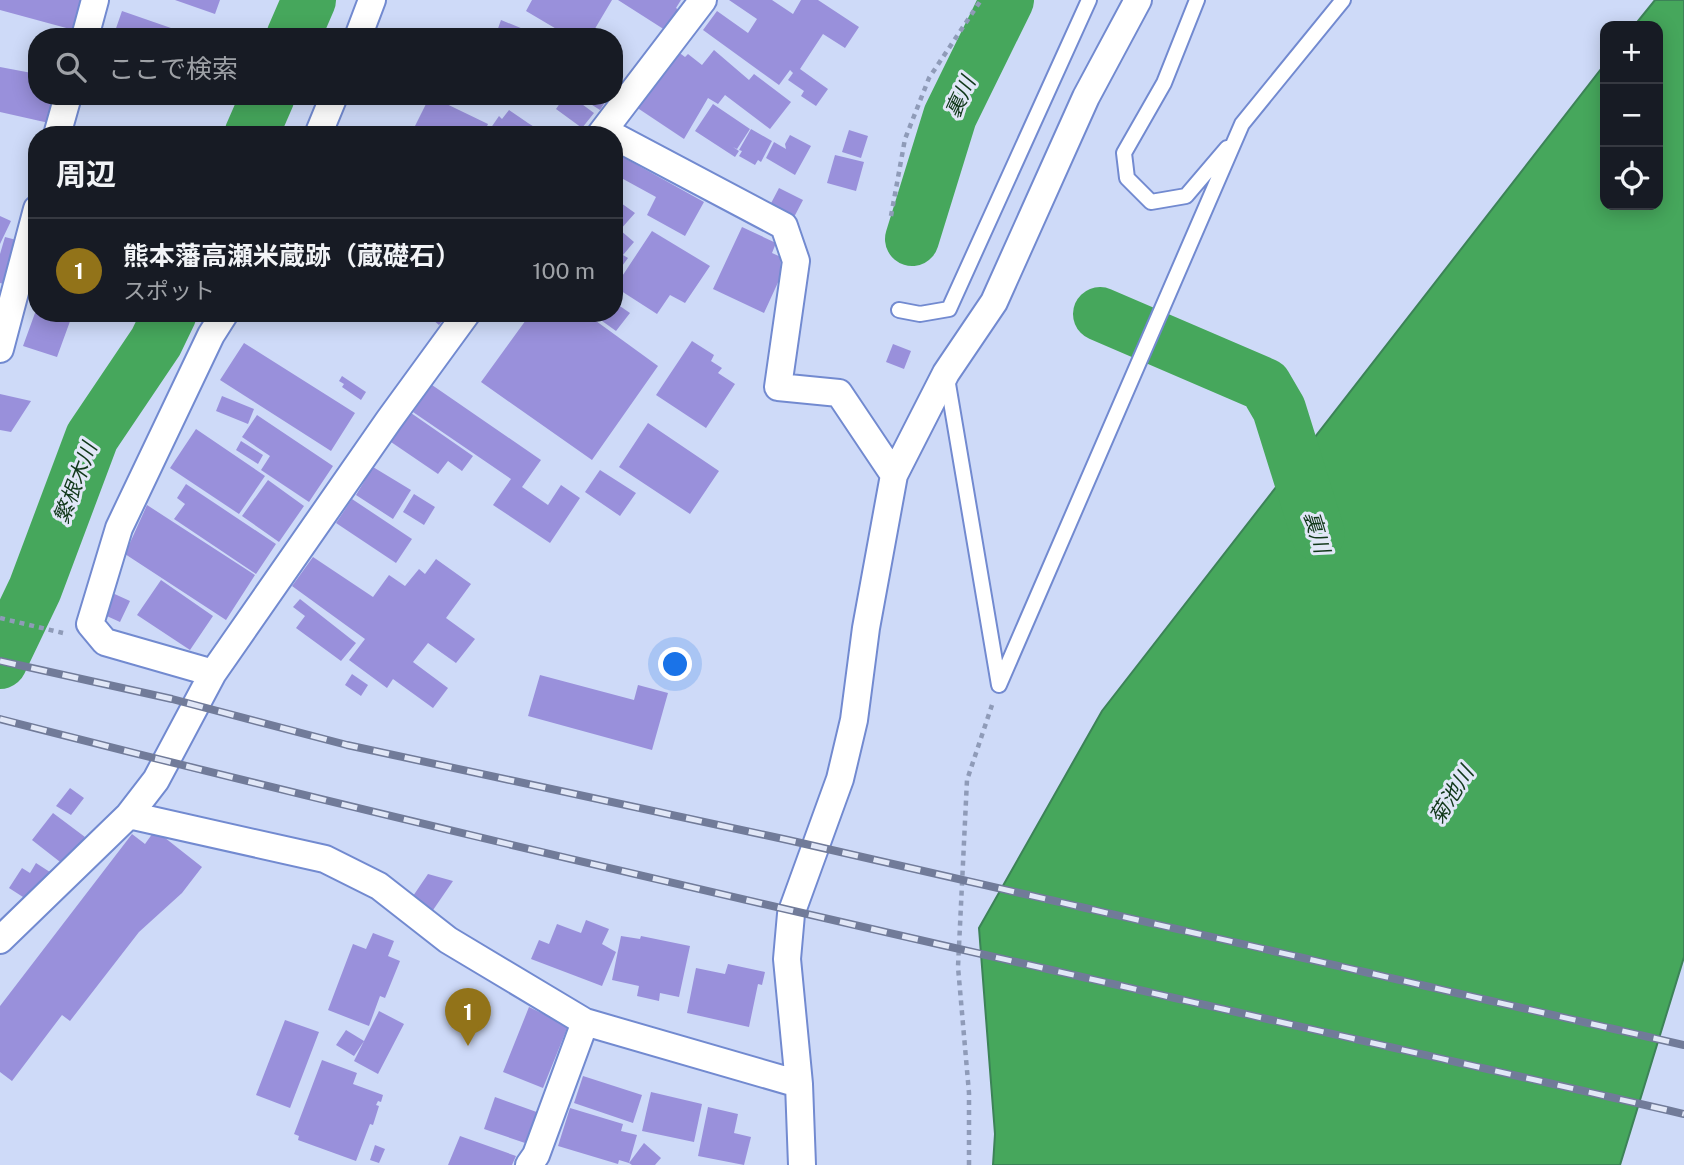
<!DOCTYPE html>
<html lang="ja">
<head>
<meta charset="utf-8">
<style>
	:root { --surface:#171b24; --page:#242831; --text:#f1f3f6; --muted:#9ea1a6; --line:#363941; --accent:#927319 }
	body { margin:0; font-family:"Public Sans","Noto Sans JP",sans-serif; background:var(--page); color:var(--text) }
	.controls { position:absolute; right:21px; top:21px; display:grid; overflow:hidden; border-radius:14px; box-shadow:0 4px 18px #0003 }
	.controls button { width:63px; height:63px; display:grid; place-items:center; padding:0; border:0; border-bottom:2px solid var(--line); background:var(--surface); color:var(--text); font:35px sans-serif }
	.you { position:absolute; left:676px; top:665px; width:24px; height:24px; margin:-18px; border:5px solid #fff; border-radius:50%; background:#1a73e8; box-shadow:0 0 0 10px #1a73e833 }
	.badge { display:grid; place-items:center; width:46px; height:46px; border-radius:50%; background:var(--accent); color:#fff; font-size:23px; font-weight:700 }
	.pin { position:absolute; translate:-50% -58px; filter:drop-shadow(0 2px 4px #0008) }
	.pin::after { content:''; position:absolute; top:37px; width:24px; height:21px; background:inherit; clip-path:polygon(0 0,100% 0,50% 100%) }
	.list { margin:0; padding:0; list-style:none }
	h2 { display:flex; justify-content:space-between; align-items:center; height:91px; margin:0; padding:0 28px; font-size:30px }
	h2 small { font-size:23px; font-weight:400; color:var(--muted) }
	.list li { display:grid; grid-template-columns:46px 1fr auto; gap:21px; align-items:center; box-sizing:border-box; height:105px; padding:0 28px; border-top:2px solid var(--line) }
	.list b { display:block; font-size:26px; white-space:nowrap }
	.list p { margin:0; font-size:23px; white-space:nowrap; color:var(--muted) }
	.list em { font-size:23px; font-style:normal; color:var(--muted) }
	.icon { flex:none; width:38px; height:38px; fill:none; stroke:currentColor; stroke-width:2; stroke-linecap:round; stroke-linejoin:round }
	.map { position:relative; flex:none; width:1684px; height:1165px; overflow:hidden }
	.search { position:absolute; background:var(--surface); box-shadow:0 4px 18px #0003; left:28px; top:28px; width:595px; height:77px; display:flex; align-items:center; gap:18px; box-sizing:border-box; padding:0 24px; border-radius:28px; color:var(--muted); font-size:26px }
	.panel { position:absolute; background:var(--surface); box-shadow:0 4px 18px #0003; left:28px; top:126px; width:595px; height:196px; border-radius:28px }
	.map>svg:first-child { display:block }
	.water { fill:#46a75c; stroke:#3c8357; stroke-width:2 }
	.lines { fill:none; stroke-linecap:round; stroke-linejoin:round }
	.river { stroke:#46a75c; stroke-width:54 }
	.building { fill:#9990db }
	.service-casing { stroke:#728ad0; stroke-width:18 }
	.minor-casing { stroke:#728ad0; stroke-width:30 }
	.path { stroke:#8f9bb8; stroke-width:4.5; stroke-dasharray:5 5; stroke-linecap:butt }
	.service { stroke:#fff; stroke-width:14 }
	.minor { stroke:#fff; stroke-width:26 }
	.rail-casing { stroke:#717b99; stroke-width:8 }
	.rail { stroke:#e1e7f7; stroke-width:5; stroke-dasharray:16; stroke-linecap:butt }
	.labels { text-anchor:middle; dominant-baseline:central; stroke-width:6; stroke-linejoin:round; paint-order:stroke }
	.water-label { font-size:21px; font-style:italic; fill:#11381a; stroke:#e1e7f7 }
</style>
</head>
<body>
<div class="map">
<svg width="1684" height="1165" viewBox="0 0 1684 1165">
	<rect width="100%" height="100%" fill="#cedaf8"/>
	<path class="water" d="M 1655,0 L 1684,0 L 1684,957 L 1620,1165 L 993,1165 L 995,1134 L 979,928 L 1102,711 L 1605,64 L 1605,205 L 1658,205 L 1658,26 L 1634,26 Z"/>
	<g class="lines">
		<path class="river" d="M 293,37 L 309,0
			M 251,135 L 268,96
			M 912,239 L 950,116 L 1007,0
			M 1100,314 L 1265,385 L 1279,409 L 1318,534
			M 0,662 L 35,589 L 92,437 L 156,342 L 170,313"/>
	</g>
	<path class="building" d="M 0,0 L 90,0 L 81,32 L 0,10 Z
		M 175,0 L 220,0 L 215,14 Z
		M 532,0 L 612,0 L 590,37 L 570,37 L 526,11 Z
		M 618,0 L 681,0 L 676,8 L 679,10 L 665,30 Z
		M 729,0 L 772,0 L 793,14 L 801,0 L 818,0 L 859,27 L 845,48 L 823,34 L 800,69 L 828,89 L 816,106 L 801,96 L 804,91 L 788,80 L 793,73 L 790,70 L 779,85 L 703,30 L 717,11 L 748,33 L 757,19 Z
		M 122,11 L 194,36 L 194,37 L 113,37 Z
		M 501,20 L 528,31 L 526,37 L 495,37 Z
		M 714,50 L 749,80 L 754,74 L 791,102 L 770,129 L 725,95 L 718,104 L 708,98 L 684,139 L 636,107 L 677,51 L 685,57 L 688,54 L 702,65 Z
		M 0,67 L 37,74 L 37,96 L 54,96 L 49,123 L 0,112 Z
		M 430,96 L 488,124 L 483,135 L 428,135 L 414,128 Z
		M 565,96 L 571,96 L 594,113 L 582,128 L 556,109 Z
		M 578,96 L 609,96 L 600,110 Z
		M 713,104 L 750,129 L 737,149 L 733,147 L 739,151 L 735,157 L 695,131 Z
		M 509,110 L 528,123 L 547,135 L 486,135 L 499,116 L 502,119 Z
		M 751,129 L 772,141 L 761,162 L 758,160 L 755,165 L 739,156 L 742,151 L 739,150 Z
		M 849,130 L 868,136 L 861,158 L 842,152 Z
		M 790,135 L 811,146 L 795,175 L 766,158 L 774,142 L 786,149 L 785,144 Z
		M 835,155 L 864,162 L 856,191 L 827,183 Z
		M 621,156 L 704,202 L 685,236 L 647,215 L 656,197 L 614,174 Z
		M 779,188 L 803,200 L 792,221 L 768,209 Z
		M 614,198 L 635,213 L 620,230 L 634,242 L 623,255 L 628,258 L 614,277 Z
		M 0,216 L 11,221 L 0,244 Z
		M 742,227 L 776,243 L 772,253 L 781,257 L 780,278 L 764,313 L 713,289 Z
		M 652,231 L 710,266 L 685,303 L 670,295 L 657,314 L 615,287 Z
		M 5,237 L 24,242 L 12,286 L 0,283 L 0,254 Z
		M 614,302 L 630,313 L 616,331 L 591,313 L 614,313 Z
		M 35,313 L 73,313 L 57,357 L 23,346 Z
		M 425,313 L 449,313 L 439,325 Z
		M 531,313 L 585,313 L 658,366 L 592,460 L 481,382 Z
		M 692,341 L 714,355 L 711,361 L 722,368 L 718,373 L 735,384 L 706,428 L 656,395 Z
		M 244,343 L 355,413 L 331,451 L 220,380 Z
		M 893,344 L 911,351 L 904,369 L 886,362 Z
		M 342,376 L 366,392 L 361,400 L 342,387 L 344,384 L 339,381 Z
		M 432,385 L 541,460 L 522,487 L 548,505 L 561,485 L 580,498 L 550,543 L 493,505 L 511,479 L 413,412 Z
		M 0,394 L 31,401 L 11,432 L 0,430 Z
		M 222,396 L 254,409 L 248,424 L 216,411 Z
		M 411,413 L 473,456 L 462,471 L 448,461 L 438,474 L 391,442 Z
		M 257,415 L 333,466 L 309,502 L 261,470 L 270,456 L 242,437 Z
		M 648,423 L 719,471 L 690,514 L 619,467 Z
		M 196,429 L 265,476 L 239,514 L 170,468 Z
		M 241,441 L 263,455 L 258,464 L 236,450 Z
		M 373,467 L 411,490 L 393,519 L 356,495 Z
		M 600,470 L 636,493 L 620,516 L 585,492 Z
		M 268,480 L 304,506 L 279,542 L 242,516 Z
		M 186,484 L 276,544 L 256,574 L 174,519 L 185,504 L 177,498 Z
		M 414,494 L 435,507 L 424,525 L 403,512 Z
		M 352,499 L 412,539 L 396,563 L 336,523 Z
		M 147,505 L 255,575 L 226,620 L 125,554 Z
		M 313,557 L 373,597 L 389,575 L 405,586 L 419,569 L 425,574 L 436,559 L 471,584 L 446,618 L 475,639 L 456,663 L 428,643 L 413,662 L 448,688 L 433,708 L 393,679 L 387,688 L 349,660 L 365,639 L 292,586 Z
		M 161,580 L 213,616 L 190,650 L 137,615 Z
		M 108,591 L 130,601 L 120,622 L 98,612 Z
		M 300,599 L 356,643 L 341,661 L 296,628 L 305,616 L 293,607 Z
		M 352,674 L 368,685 L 361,696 L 345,685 Z
		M 540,675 L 634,700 L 638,685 L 668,693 L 652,750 L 528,716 Z
		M 70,788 L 84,798 L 71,815 L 56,806 Z
		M 53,813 L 85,837 L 64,865 L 32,840 Z
		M 155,830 L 202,867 L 182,893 L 139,932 L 70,1021 L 62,1015 L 12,1081 L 0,1072 L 0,1006 L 132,834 L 145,844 Z
		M 36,863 L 56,876 L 37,906 L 9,888 L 22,868 L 30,873 Z
		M 428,874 L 453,881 L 431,913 L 411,899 Z
		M 586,920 L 609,929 L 602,944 L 616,952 L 602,986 L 531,959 L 539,940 L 549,944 L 557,924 L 581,933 Z
		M 373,933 L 394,941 L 388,956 L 400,961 L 385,998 L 380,996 L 369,1026 L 328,1010 L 353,944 L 366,949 Z
		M 621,936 L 640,939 L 641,936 L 690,946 L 679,997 L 660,993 L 659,1001 L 637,996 L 639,986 L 612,980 Z
		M 728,964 L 765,972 L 762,985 L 758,984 L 749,1027 L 687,1013 L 696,968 L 725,974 Z
		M 529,1007 L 568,1026 L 543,1088 L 503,1072 Z
		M 379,1011 L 404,1024 L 378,1074 L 354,1061 Z
		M 285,1020 L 319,1032 L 290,1108 L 256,1095 Z
		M 346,1030 L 364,1041 L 354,1056 L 336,1045 Z
		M 322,1060 L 357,1073 L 353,1084 L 383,1095 L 381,1102 L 378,1101 L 376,1105 L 379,1106 L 373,1125 L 370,1124 L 356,1161 L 298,1140 L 299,1136 L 294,1134 Z
		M 583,1076 L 642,1095 L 633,1123 L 574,1103 Z
		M 651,1092 L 702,1104 L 694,1142 L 642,1131 Z
		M 495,1097 L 545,1115 L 534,1146 L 484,1129 Z
		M 708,1107 L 738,1114 L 734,1133 L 751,1137 L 744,1165 L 698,1156 Z
		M 570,1108 L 623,1124 L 621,1131 L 637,1135 L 629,1163 L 619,1160 L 618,1164 L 558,1146 Z
		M 460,1136 L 516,1156 L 512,1165 L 448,1165 Z
		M 644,1143 L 661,1158 L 655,1165 L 632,1165 L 629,1163 Z
		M 375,1145 L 385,1149 L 379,1163 L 370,1160 Z"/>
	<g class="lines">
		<g class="service-casing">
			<path id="service" d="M 1197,0 L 1164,83 L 1124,153 L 1127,178 L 1151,202 L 1186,196 L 1227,148
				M 899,310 L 920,314 L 949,309 L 1089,0
				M 947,378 L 999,685 L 1242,124 L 1343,0"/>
		</g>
		<g class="minor-casing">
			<path id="minor" d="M 85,37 L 95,0
				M 358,37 L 372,0
				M 57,135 L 68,96
				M 318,135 L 334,96
				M 600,135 L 703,0
				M 614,136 L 784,226 L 796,261 L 778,387 L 839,393 L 894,475
				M 0,349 L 37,209
				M 213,673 L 105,642 L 90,624 L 119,528 L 211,335 L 225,313
				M 129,815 L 325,859 L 379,886 L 448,940 L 585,1022 L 799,1084
				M 0,940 L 129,815 L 156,780 L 213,673 L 389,420 L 467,313
				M 529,1165 L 536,1155 L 585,1022
				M 802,1165 L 799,1084 L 787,959 L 791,914 L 840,779 L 854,720 L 866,628 L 894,475 L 946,373 L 994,302 L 1086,97 L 1138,0"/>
		</g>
		<path class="path" d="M 891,216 L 905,139 L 929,78 L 981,0
			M 0,618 L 63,633
			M 969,1165 L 969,1093 L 958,967 L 967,780 L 992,705"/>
		<use href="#service" class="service"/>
		<use href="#minor" class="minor"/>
		<g class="rail-casing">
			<path id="rail" d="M 0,661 L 172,699 L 347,745 L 788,840 L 1684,1045
				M 0,719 C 558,862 1122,985 1684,1114"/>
		</g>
		<use href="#rail" class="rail"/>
	</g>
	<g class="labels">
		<g class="water-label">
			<text transform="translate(960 97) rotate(-65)">裏川</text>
			<text transform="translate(75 483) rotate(-69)">繁根木川</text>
			<text transform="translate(1317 532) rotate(73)">裏川</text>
			<text transform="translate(1451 795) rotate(-58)">菊池川</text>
		</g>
	</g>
</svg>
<div class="controls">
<button>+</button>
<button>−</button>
<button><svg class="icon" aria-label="locate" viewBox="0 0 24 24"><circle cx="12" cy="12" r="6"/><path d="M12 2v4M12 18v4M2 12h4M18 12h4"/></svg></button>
</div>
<div class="you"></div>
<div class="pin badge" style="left:468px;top:1046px">1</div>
<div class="search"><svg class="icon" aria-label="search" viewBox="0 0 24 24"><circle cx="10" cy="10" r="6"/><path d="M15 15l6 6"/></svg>ここで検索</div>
<section class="panel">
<h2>周辺<small></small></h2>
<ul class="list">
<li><span class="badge">1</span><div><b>熊本藩高瀬米蔵跡（蔵礎石）</b><p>スポット</p></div><em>100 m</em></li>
</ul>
</section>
</div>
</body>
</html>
